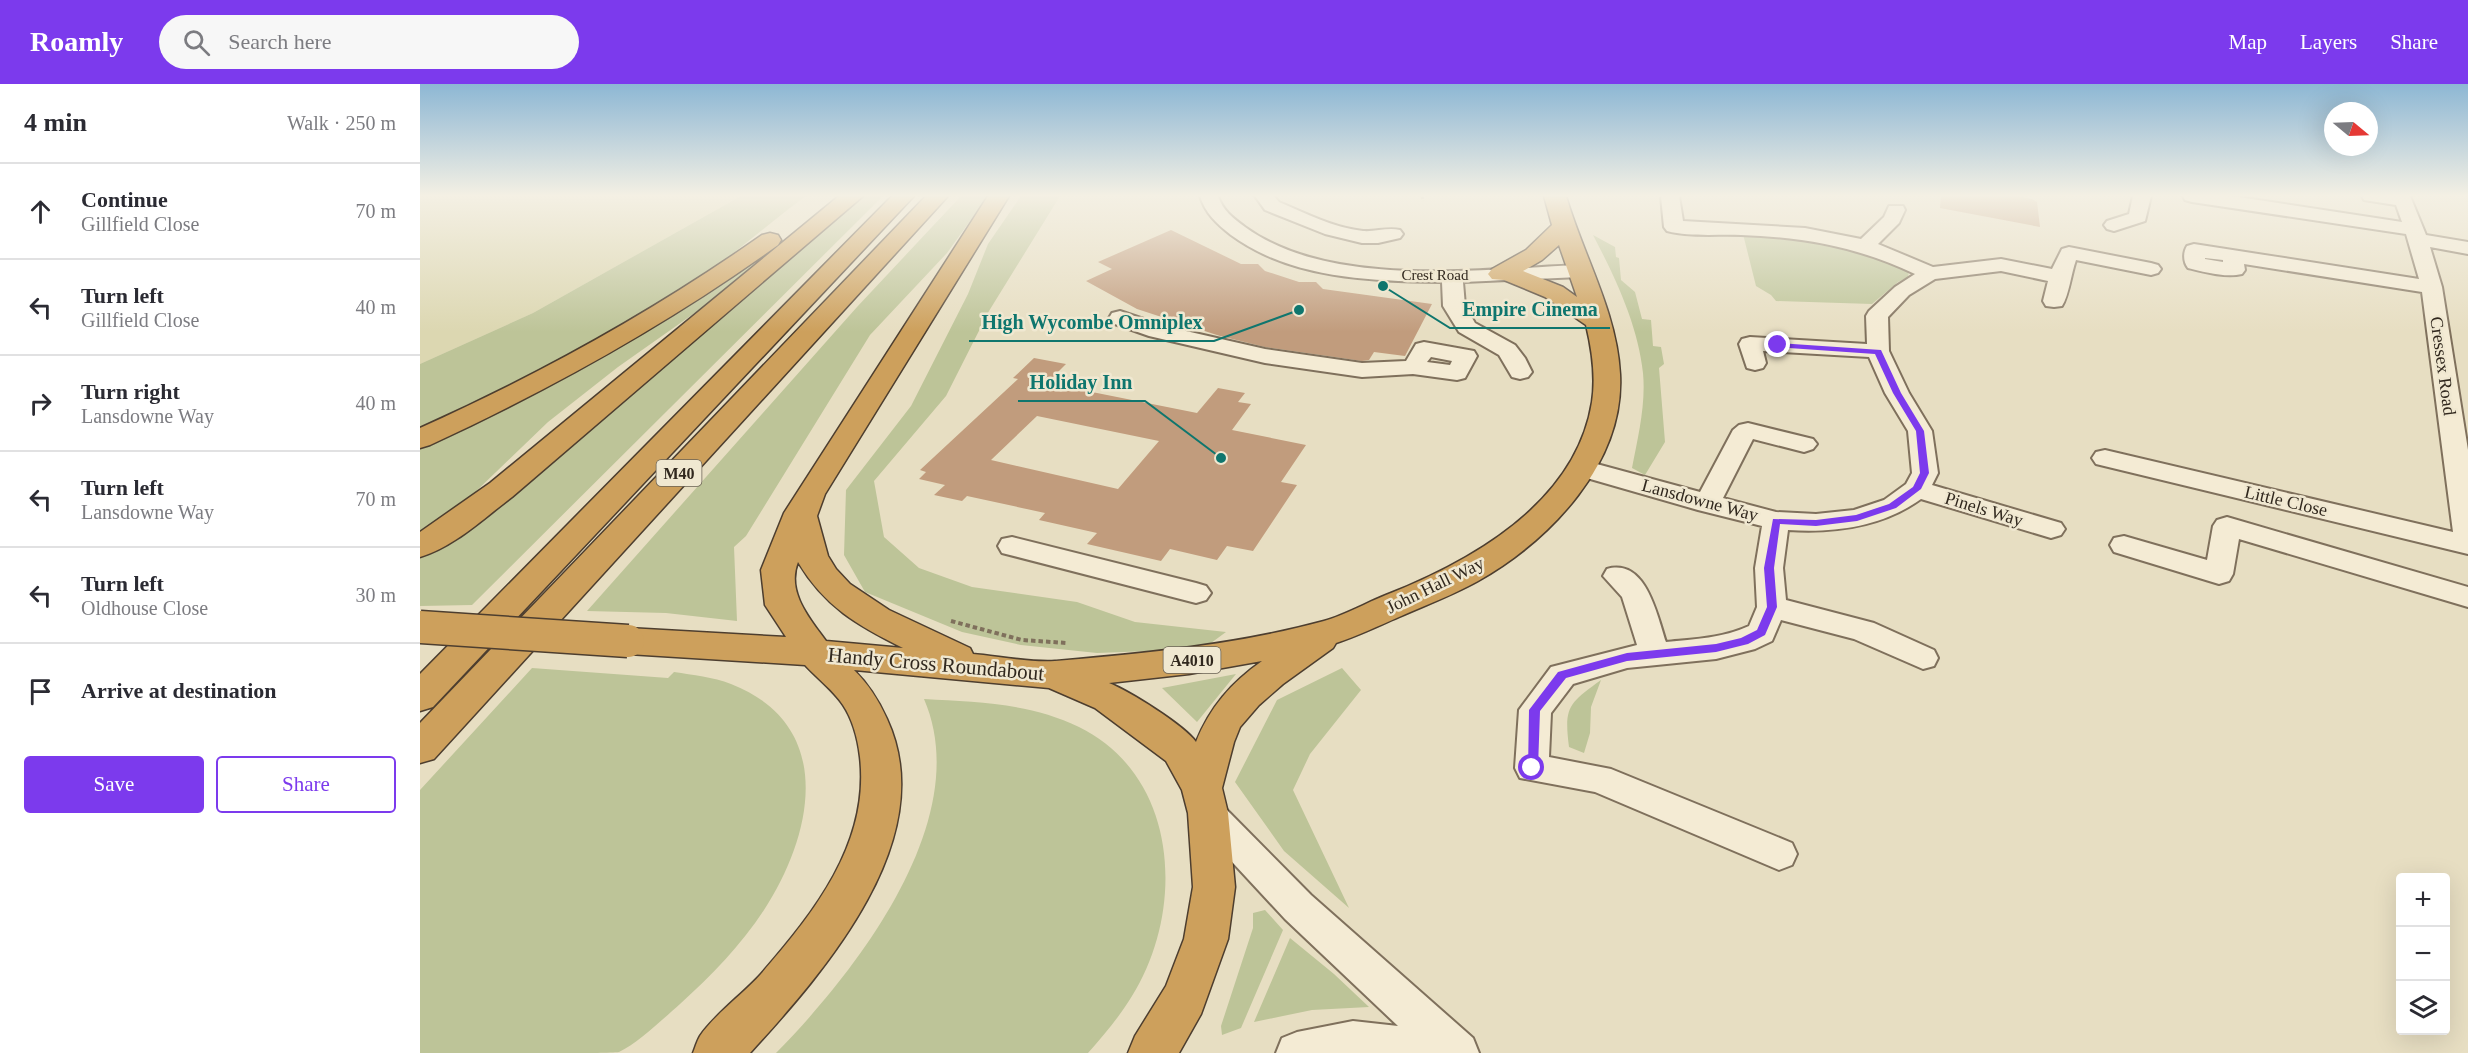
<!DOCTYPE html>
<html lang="en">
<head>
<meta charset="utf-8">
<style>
	:root { --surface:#fff; --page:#f7f7f7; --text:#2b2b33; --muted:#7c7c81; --line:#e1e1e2; --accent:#7c3aed }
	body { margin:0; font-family:Georgia,serif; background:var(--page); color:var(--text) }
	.controls { position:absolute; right:18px; bottom:18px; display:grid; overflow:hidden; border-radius:6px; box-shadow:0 6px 24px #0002 }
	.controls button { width:54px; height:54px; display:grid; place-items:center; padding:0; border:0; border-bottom:2px solid var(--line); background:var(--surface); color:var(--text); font:30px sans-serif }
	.compass { position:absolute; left:1904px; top:18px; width:54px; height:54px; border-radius:50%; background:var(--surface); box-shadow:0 6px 24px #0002; rotate:109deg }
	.stop { position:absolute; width:18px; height:18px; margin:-14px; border:4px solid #7c3aed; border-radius:50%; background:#fff }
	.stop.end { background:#7c3aed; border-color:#fff; box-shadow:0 2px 6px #0008 }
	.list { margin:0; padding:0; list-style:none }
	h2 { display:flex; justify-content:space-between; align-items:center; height:78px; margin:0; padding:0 24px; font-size:26px }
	h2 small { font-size:20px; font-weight:400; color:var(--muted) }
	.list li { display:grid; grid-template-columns:39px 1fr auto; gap:18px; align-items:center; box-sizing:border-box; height:96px; padding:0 24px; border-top:2px solid var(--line) }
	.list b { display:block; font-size:22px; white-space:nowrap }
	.list p { margin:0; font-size:20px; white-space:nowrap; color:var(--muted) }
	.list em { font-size:20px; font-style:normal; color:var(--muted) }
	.actions { display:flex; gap:12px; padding:18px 24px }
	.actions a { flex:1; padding:14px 0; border:2px solid var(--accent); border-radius:6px; text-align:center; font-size:21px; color:var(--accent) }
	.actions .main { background:var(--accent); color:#fff }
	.icon { flex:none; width:33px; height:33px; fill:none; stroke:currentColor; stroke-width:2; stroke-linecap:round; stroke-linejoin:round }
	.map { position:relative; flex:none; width:2048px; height:969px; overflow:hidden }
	header { display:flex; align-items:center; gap:36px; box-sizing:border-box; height:84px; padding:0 30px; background:var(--accent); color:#fff }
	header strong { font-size:28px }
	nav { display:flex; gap:33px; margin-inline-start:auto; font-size:21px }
	.search { width:420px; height:54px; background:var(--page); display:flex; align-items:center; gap:15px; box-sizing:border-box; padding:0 21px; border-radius:33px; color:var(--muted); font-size:22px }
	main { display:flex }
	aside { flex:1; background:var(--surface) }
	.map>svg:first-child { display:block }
	.farmland { fill:#dcd7b1 }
	.green { fill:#bdc498 }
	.building { fill:#c19c7d; fill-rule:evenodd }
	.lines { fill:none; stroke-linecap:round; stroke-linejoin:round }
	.minor-casing { stroke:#7f705c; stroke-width:4 }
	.highway-casing { stroke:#4d3e2f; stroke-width:3 }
	.path-far1 { stroke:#7f705c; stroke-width:3; stroke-dasharray:3 2; stroke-linecap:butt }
	.path { stroke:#7f705c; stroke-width:4; stroke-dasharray:4.5 3; stroke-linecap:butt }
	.minor { fill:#f4ebd4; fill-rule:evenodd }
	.highway { fill:#cda05c; fill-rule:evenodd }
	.highway-bridge-casing { stroke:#4d3e2f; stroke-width:35; stroke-linecap:butt }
	.highway-bridge { stroke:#cda05c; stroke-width:32 }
	.route { fill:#7c3aed }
	.labels { text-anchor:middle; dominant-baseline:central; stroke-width:5; stroke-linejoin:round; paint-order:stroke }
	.far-street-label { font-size:15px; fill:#31281e; stroke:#f0e8d1 }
	.shield { fill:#f0e8d1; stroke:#6a6254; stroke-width:1.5 }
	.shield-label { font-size:16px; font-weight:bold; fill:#31281e }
	.street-label { font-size:18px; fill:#31281e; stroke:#f0e8d1 }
	.near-street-label { font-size:21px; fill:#31281e; stroke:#f0e8d1 }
	.leader { fill:none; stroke:#0f766e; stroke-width:2 }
	.callout-dot { fill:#0f766e; stroke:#f0e8d1; stroke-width:2 }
	.callout-label { font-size:20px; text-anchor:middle; font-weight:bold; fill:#0f766e; stroke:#f0e8d1; stroke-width:5; stroke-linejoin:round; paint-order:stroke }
</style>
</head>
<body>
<header>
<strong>Roamly</strong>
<div class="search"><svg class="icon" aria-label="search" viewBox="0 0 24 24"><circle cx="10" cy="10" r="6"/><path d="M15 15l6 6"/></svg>Search here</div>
<nav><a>Map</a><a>Layers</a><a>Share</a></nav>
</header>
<main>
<aside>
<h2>4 min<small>Walk · 250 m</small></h2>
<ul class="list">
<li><svg class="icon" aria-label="ahead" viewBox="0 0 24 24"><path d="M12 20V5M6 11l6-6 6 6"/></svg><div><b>Continue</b><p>Gillfield Close</p></div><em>70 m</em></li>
<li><svg class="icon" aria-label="left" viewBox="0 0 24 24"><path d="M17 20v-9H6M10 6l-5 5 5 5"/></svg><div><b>Turn left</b><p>Gillfield Close</p></div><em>40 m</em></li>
<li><svg class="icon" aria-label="right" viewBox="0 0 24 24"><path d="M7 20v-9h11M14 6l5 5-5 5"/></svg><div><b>Turn right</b><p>Lansdowne Way</p></div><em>40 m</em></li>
<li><svg class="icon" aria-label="left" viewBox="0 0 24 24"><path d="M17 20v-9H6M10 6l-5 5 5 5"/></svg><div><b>Turn left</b><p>Lansdowne Way</p></div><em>70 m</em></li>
<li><svg class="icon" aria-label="left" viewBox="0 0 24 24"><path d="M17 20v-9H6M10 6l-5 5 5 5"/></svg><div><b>Turn left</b><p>Oldhouse Close</p></div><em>30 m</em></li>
<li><svg class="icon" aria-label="arrive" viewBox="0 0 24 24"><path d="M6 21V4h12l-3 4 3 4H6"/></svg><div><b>Arrive at destination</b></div></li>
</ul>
<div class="actions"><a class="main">Save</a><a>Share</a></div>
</aside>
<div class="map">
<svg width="2048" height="969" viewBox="0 0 2048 969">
	<rect width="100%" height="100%" fill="#e7dec2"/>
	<path class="farmland" d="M 0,112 L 321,112 L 113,229 L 0,280 Z"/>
	<path class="green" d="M 321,112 L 386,112 C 345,142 308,176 266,204 C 182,258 91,303 0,344 L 0,280 L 113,229 Z
		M 443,112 L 463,112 L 52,521 L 0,522 L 0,475 L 81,418 Z
		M 541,112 L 568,112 L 527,169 L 450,251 L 326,452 L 314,463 L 317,537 L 246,529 L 167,527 L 437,223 Z
		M 601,112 L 640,112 L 569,227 L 526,312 L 454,397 L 464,453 L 499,484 L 552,503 L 657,518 L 715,538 L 806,548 L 787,562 L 756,566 L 677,569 L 601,561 L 542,548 L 445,508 L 424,471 L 426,406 L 491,322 L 548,210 L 568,160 Z
		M 1323,150 L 1414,157 L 1489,186 L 1488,193 L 1478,198 L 1452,220 L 1356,217 L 1351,211 L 1336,202 Z
		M 1173,151 L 1195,163 L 1196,173 L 1199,174 L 1201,196 L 1215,208 L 1222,235 L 1231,236 L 1233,262 L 1241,263 L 1244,280 L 1239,284 L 1245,358 L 1225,391 L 1212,384 C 1218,353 1226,320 1223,289 C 1218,241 1195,193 1173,151 Z
		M 350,163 L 357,163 L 293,216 L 198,283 L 128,338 L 48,415 L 0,453 L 0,363 Z
		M 112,584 L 248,594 L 254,588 C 273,591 293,593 311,600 C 416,641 394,749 344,826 C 321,861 291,892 260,920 C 244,934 218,959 199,968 C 191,969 165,969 154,969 C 103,969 51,969 0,969 L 0,706 Z
		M 922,584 L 941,606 L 890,670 L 873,706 L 929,824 L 864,767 L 815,698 L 857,616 Z
		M 816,590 L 777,638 L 742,604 Z
		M 1181,596 L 1171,623 L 1170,649 L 1164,669 L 1149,663 C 1144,623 1148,620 1181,596 Z
		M 504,615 C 557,618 610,619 659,643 C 759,692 766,825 712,912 C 700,932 684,951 668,969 L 356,969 C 436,888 556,735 504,615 Z
		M 845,826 L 863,846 L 821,944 L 802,951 L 801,942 L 833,844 L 833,829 Z
		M 870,854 L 914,890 L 949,923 L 892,926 L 834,938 Z"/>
	<path class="building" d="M 1521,112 L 1596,112 L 1612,115 L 1617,118 L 1620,143 L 1520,124 Z
		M 751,146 L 821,180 L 838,180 L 845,187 L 879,198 L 896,198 L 903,205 L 1012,220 L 985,272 L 954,268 L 949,276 L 942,277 L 845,263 L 800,252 L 717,225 L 666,197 L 692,185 L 678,178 Z
		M 614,274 L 646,280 L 627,299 L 777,329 L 798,304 L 825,309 L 818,318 L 831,320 L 812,346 L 886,361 L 861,398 L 877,401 L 833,467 L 807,462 L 797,476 L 750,465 L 741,477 L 667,460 L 677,449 L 619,436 L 625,429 L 547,412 L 542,417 L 514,411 L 525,401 L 499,395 L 506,388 L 500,386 L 598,295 L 593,294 ZM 617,332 L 739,357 L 698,405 L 571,376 Z"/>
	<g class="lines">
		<g class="minor-casing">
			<path id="minor" d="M 780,112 L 798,112 C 803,127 813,134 825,143 C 910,205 1059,185 1160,181 L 1167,183 L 1170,187 L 1167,191 L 1160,193 L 1043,198 L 1045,222 L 1055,239 L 1095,261 L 1105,274 L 1112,288 L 1108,293 L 1100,295 L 1092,293 L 1079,271 L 1039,248 L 1023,222 L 1022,198 C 950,197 871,195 811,151 C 797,140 785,129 780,112 Z
				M 835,112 L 854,112 L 859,118 C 885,129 914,144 943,147 C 955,148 968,143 980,146 L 983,150 L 980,154 L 958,159 L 942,159 L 905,150 L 845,126 Z
				M 1241,112 L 1259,112 L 1263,137 L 1385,144 L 1441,155 L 1464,133 L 1469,122 L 1483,122 L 1485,126 L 1479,139 L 1458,160 L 1513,183 L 1581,175 L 1632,185 L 1642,165 L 1649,163 L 1731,179 L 1738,181 L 1741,185 L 1738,189 L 1731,191 L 1656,176 C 1651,190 1649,211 1642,222 L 1634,223 L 1626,222 L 1623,217 L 1628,197 L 1581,187 L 1515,195 L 1489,211 L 1468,233 L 1469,267 L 1489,309 L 1512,347 L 1518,389 L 1512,401 L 1641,439 L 1645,445 L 1641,451 L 1631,454 L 1501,415 C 1462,443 1415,449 1368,446 L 1363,484 L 1366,516 L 1454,539 L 1514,566 L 1518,574 L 1514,582 L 1503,585 L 1434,555 L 1361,536 L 1352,557 L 1335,565 L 1296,575 L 1207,584 L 1153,600 L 1131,629 L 1129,673 L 1191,685 L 1372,759 L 1377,770 L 1372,781 L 1359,786 L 1175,708 L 1100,694 L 1095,684 L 1099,626 L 1131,583 L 1217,561 L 1202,513 L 1183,492 L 1187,485 C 1226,474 1237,531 1246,558 C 1275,555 1303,554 1329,542 L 1337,523 L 1335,484 L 1342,442 L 1278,426 L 1153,390 L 1149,384 L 1153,378 L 1162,376 L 1280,408 L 1313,346 L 1319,341 L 1328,339 L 1393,355 L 1397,360 L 1393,365 L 1384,368 L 1333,355 L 1303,414 L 1356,428 L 1396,430 L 1434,426 L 1464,416 L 1486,400 L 1492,389 L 1488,347 L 1465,309 L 1449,273 L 1343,267 L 1346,279 L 1343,284 L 1335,286 L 1327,284 L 1319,260 L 1322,255 L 1330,253 L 1447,260 L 1446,232 L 1449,227 L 1475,203 L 1495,190 C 1439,163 1382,153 1321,151 C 1297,150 1270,153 1247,147 L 1244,143 Z
				M 1713,112 L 1731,112 L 1725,137 L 1694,147 L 1687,145 L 1684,141 L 1687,137 L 1709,130 Z
				M 1763,112 L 1812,112 L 1982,138 L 1976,121 L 1944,116 L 1942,112 L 1990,112 L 2006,151 L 2048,158 L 2048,170 L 2010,163 L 2022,203 L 2048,366 L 2048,470 L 1676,380 L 1672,374 L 1676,368 L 1685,366 L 2033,448 L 2002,208 L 1824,180 L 1825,186 L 1822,190 C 1806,194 1784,188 1768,184 C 1763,178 1763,168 1767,162 L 1774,160 L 1999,195 L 1986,150 L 1772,118 L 1765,116 ZM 1785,174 L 1803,176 L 1803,178 L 1785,175 Z
				M 700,227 L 744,242 L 845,265 L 942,279 L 986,277 L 996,260 L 1004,258 L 1054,267 L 1057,272 L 1045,294 L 1037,296 L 993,290 L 942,293 L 845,279 L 729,252 L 692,239 L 689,234 L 692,229 ZM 1011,273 L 1032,277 L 1030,281 L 1007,278 Z
				M 1807,433 L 2048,503 L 2048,523 L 1819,455 L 1813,490 L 1809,497 L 1799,500 L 1694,468 L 1690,461 L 1694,454 L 1704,452 L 1787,476 L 1793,442 L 1797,436 Z
				M 592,453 L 776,499 L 786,502 L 791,509 L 786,516 L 776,519 L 582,469 L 578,462 L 582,455 Z
				M 788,714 L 800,719 L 891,811 L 1053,954 L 1059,969 L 856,969 L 862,954 L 877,948 L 933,937 L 978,942 L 865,835 L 776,739 L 770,729 L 776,719 Z"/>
		</g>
		<g class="highway-casing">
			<path id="highway" d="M 419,112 L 443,112 L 92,413 C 64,434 34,463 0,473 L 0,448 L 70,399 Z
				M 472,112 L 494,112 L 13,623 L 0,627 L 0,590 Z
				M 506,112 L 528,112 L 14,675 L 0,679 L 0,639 Z
				M 568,112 L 589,112 L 405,410 L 397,432 L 408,472 L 416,485 L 430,500 L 469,526 L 550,564 L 553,570 C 577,572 612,579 635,577 C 725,569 816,561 904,537 C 925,531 946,519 966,511 C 1052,477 1156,419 1172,318 C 1176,292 1172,266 1166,241 L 1125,213 L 1084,196 L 1072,195 L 1068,190 L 1072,185 L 1106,166 L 1132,141 L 1124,112 L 1146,112 C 1163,171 1197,228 1200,290 C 1205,379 1130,456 1058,497 C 1033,511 1006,521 979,533 C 958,542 938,552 916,559 L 913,564 L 863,600 L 839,621 L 820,643 L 814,658 L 802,704 L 808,729 L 815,803 L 808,855 L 781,930 L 759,969 L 708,969 L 715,952 L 746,902 L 764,855 L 773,803 L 768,729 L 762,706 L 746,677 L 675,624 L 629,604 L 434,586 C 449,601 458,615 467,635 C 522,754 405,887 330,969 L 273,969 C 275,964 277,957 280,952 C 293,932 324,909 341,890 C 394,829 450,759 440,673 C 438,656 433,636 423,621 C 414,607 397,594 385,581 L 208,570 L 196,566 L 190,557 L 196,548 L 208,544 L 366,553 L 345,521 L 341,486 L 364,429 ZM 1139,161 L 1157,213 L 1143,203 L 1103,187 L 1122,176 ZM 378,478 C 405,523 437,541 483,564 L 406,557 C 390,535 366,508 378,478 ZM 842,577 C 811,599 790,623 776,658 C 764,641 709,607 689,599 L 769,590 Z
				M 350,149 L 358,151 L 361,156 L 358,161 C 248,240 133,304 10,361 L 0,364 L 0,344 C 120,290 234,227 342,151 Z"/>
		</g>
		<path class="path-far1" d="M 1002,112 L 1003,117"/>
		<path class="path" d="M 531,537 L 602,556 L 647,559"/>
		<use href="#minor" class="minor"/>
		<use href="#highway" class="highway"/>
		<g class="highway-bridge-casing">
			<path id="highway-bridge" d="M 0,543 L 208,557"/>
		</g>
		<use href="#highway-bridge" class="highway-bridge"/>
	</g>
	<linearGradient id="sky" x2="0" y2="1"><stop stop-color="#8db7d4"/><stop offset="0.45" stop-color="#f4f0e4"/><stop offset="1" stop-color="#f4f0e4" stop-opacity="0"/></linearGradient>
	<rect width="2048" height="248" fill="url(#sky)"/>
	<path class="route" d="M 1358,259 L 1461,266 L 1481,309 L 1504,347 L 1509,389 L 1501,405 L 1476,424 L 1437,437 L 1396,442 L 1360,440 L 1354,484 L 1357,523 L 1345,551 L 1328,560 L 1296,568 L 1207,577 L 1146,594 L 1120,627 L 1118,684 L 1117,687 L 1108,687 L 1109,626 L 1138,588 L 1207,569 L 1296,560 L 1321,554 L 1337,546 L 1347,523 L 1344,484 L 1353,435 L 1396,436 L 1436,431 L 1469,420 L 1493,403 L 1500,389 L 1496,347 L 1473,309 L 1455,270 L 1355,263 L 1355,259 Z"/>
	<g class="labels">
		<g class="far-street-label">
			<text x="1015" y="191">Crest Road</text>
		</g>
		<g class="shield">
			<rect x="236.5" y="376" width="45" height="26" rx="4.5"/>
			<rect x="743.5" y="563" width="57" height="26" rx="4.5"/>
		</g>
		<g class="shield-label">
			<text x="259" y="389">M40</text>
			<text x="772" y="576">A4010</text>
		</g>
		<g class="street-label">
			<text transform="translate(2023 282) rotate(82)">Cressex Road</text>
			<text transform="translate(1280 416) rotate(15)">Lansdowne Way</text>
			<text transform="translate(1866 417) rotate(13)">Little Close</text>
			<text transform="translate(1564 425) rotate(17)">Pinels Way</text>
			<text transform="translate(1015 501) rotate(-26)">John Hall Way</text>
		</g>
		<g class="near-street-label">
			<text transform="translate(516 580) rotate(5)">Handy Cross Roundabout</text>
		</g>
	</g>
	<path class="leader" d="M963 202L1030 244H1190M879 226L794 257H549M801 374L725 317H598"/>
	<g class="callout-dot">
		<circle cx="963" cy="202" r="6"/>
		<circle cx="879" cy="226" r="6"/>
		<circle cx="801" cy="374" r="6"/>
	</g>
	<g class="callout-label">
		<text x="1110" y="232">Empire Cinema</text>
		<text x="672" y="245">High Wycombe Omniplex</text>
		<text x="661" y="305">Holiday Inn</text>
	</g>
</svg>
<div class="controls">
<button>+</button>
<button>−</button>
<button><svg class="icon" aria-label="layers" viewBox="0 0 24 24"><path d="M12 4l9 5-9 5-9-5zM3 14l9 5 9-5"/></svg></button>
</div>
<svg class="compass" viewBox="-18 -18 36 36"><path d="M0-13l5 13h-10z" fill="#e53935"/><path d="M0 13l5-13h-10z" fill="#7c7c81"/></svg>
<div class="stop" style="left:1112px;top:684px"></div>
<div class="stop end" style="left:1358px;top:261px"></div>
</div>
</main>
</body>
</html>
